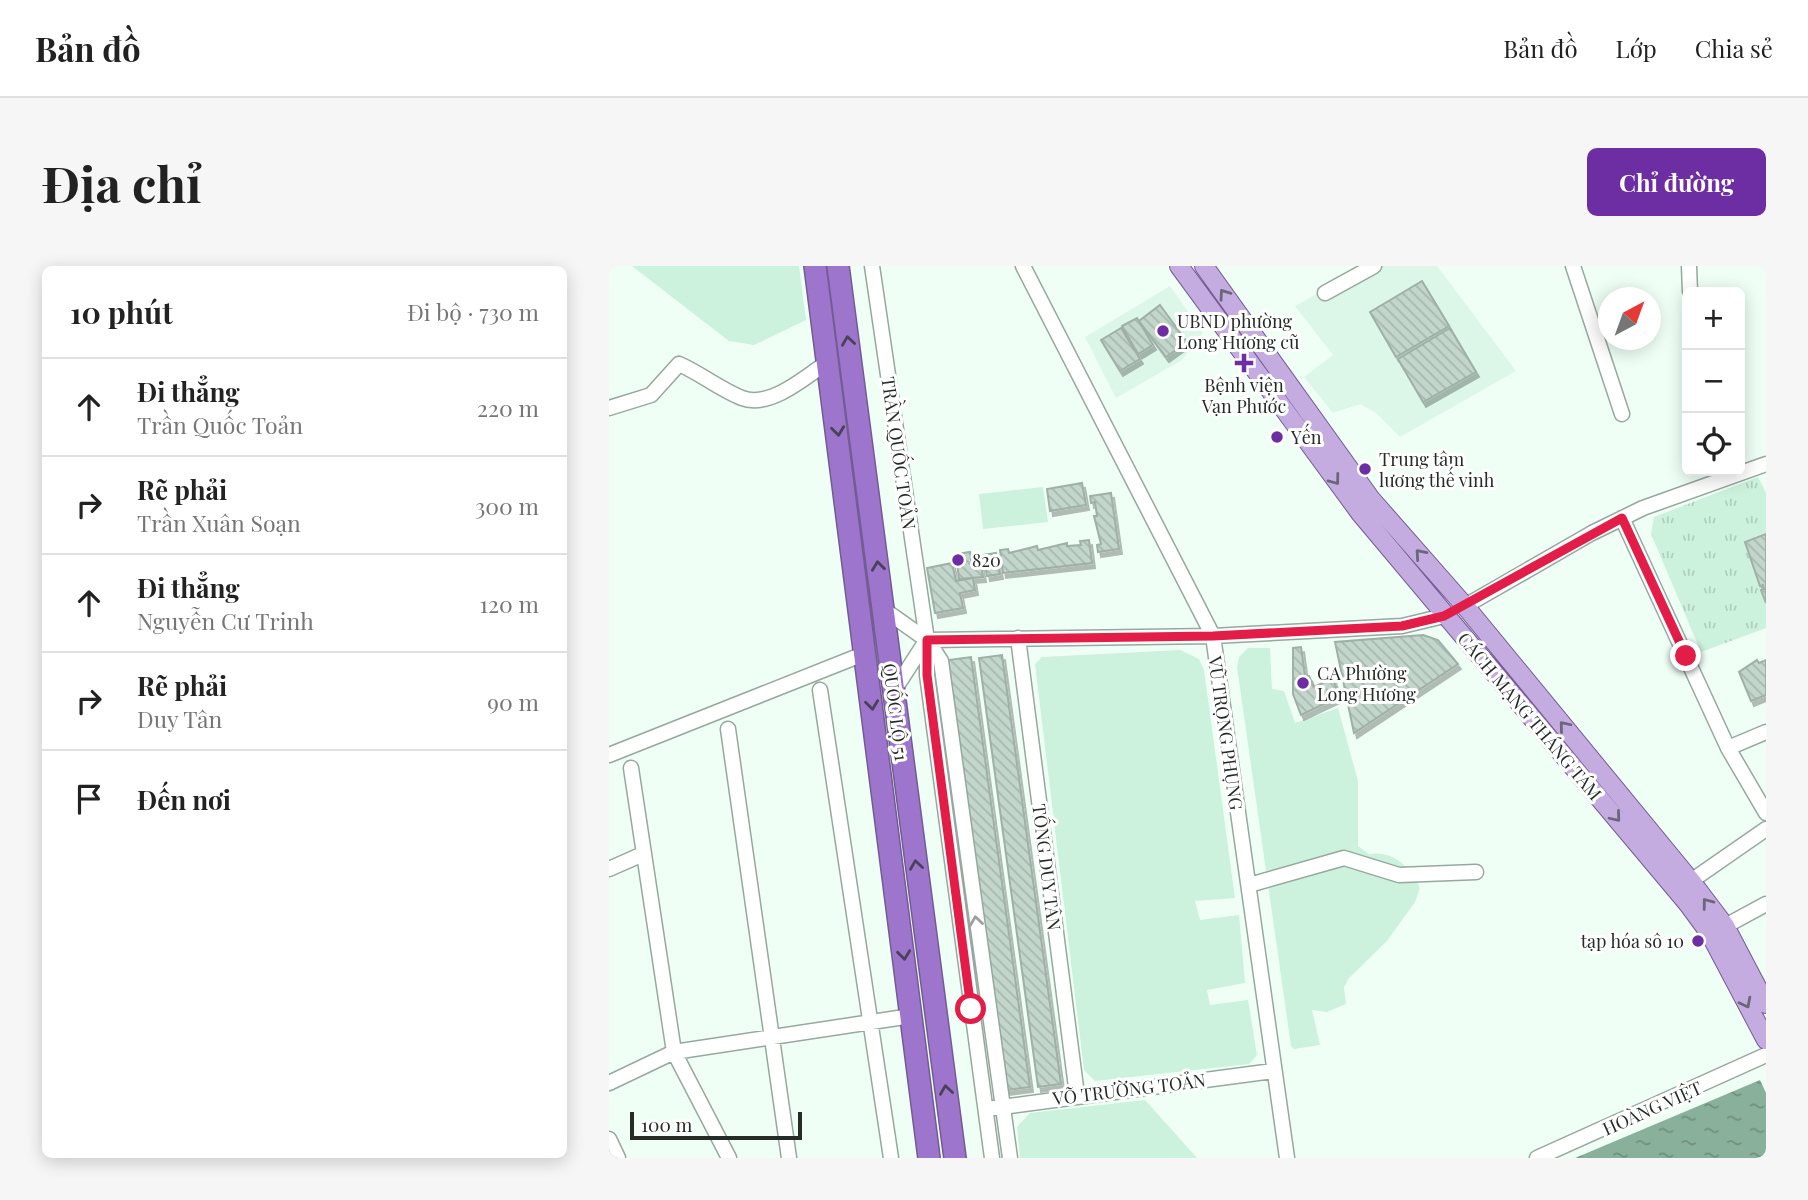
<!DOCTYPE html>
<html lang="vi">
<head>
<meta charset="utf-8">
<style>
	:root { --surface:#fff; --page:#f6f6f6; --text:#222; --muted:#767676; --line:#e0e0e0; --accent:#6d2ea4 }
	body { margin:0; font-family:"Playfair Display",serif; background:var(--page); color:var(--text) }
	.controls { position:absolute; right:21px; top:21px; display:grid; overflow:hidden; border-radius:10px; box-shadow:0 4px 18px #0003 }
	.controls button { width:63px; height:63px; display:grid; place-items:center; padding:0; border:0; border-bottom:2px solid var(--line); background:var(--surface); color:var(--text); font:35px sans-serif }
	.compass { position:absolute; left:989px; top:21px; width:63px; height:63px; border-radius:50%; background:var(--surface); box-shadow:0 4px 18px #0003; rotate:41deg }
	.scale { position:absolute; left:21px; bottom:18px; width:172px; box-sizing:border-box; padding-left:7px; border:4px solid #252c28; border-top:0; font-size:19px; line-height:24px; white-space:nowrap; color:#252c28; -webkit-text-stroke:5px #fff; paint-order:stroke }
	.stop { position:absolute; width:21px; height:21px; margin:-16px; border:5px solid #e11d48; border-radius:50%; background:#fff }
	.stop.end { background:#e11d48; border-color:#fff; box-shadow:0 2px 7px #0008 }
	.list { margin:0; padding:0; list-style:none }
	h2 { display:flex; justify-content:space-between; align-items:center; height:91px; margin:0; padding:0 28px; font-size:30px }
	h2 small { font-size:23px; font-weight:400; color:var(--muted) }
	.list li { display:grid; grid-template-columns:46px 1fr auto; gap:21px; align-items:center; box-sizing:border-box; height:98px; padding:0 28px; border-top:2px solid var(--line) }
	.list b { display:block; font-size:26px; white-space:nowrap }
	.list p { margin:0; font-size:23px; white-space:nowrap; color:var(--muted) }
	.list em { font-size:23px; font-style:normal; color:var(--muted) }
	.icon { flex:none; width:38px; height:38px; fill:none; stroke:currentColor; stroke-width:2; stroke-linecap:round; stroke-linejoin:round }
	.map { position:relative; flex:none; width:1157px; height:892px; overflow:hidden; border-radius:10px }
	header { display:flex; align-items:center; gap:42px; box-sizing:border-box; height:98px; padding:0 35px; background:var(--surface); border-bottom:2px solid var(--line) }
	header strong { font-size:33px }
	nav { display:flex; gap:38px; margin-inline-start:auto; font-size:24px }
	.intro { display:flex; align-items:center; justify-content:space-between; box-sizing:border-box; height:168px; padding:0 42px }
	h1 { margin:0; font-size:49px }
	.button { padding:18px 32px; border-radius:10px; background:var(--accent); color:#fff; font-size:24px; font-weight:700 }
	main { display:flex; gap:42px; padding:0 42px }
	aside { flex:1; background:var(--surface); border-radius:10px; box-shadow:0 4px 18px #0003 }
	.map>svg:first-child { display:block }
	.built { fill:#dcf7e8 }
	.grass { fill:#ccf1dc }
	.park { fill:url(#park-tufts) }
	.water { fill:url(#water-ripples) }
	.building { fill:url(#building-back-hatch); stroke:#9fb0a6; stroke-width:2; filter:url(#shadow) }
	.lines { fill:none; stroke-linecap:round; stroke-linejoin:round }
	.minor-casing { stroke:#97a89e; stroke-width:17 }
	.major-casing { stroke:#735b93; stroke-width:20 }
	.highway-casing { stroke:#735b93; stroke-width:24 }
	.minor { stroke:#fff; stroke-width:14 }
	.major { stroke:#c4ace0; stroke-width:18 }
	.highway { stroke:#9d75cc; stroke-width:21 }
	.oneway { stroke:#6d667b }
	.oneway2 { stroke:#494259 }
	.oneway3 { stroke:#9da09e }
	.route { stroke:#e11d48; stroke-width:9 }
	.poi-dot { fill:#6d2ea4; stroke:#fff; stroke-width:2.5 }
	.labels { text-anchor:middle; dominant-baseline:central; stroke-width:6; stroke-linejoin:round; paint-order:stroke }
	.poi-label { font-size:18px; fill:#252c28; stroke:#fff; text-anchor:start }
	.street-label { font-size:18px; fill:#252c28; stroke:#fff }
</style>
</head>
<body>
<header>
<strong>Bản đồ</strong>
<nav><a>Bản đồ</a><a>Lớp</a><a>Chia sẻ</a></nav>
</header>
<div class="intro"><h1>Địa chỉ</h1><a class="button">Chỉ đường</a></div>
<main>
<aside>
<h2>10 phút<small>Đi bộ · 730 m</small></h2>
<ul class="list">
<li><svg class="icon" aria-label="ahead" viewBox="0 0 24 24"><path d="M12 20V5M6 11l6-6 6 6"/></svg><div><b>Đi thẳng</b><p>Trần Quốc Toản</p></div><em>220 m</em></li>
<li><svg class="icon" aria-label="right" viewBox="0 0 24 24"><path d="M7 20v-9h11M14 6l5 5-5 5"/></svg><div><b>Rẽ phải</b><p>Trần Xuân Soạn</p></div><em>300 m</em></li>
<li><svg class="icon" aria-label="ahead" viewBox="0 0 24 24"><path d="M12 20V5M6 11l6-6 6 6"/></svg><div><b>Đi thẳng</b><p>Nguyễn Cư Trinh</p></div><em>120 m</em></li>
<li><svg class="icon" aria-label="right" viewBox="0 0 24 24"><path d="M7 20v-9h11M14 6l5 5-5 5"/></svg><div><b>Rẽ phải</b><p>Duy Tân</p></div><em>90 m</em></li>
<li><svg class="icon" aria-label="arrive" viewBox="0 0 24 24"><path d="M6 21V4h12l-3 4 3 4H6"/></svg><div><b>Đến nơi</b></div></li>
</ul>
</aside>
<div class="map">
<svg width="1157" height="892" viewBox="0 0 1157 892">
	<defs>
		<pattern id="park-tufts" width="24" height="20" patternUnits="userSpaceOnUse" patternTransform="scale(1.75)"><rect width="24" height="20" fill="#ccf1dc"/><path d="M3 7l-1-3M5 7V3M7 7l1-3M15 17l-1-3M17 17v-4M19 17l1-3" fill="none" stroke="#afcfbd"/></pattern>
		<pattern id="water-ripples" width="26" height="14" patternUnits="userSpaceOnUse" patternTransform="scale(1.75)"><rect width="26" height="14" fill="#89b09a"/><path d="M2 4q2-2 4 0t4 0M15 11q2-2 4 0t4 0" fill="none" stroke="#708f7e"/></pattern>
		<pattern id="building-back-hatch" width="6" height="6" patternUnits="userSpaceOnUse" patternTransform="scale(1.75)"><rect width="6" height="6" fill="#c3d6cb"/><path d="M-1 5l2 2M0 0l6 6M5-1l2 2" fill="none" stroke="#a7b8ae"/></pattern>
		<filter id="shadow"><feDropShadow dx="3" dy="5" stdDeviation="0" flood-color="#0004"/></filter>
	</defs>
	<rect width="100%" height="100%" fill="#effff6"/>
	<path class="built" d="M 759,0 L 828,0 L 907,105 L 791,171 L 767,147 L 751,138 L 724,147 L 695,111 L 724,89 L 686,40 Z
		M 561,20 L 594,67 L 573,94 L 507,132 L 476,71 Z"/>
	<path class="grass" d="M 23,0 L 190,0 L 197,54 L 145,79 L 120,75 Z
		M 434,221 L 439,256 L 374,263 L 370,228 Z
		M 639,382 L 661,382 L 663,423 L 675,425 L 686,457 L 729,442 L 749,515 L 749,580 L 760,588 C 784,584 802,601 811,622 L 806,636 L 778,675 L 740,712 L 735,721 L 737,738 L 718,746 L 703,744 L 711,779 L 685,783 L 682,780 L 628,401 L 630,391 Z
		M 571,384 L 590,393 L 595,404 L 626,632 L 586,635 L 591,654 L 630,649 L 636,717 L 598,724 L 601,739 L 639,734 L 648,789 L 640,798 L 486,815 L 475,804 L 426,398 L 433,391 Z
		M 536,834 L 588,892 L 411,892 L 408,861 L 421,847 Z"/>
	<path class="park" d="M 1149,211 L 1157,227 L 1157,362 L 1092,386 L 1042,268 L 1045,251 Z"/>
	<path class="water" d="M 1151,814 L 1157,827 L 1157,892 L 966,892 Z"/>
	<path class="building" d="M 813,15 L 840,60 L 787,91 L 761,46 Z
		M 551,39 L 578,76 L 557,91 L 530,55 Z
		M 528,52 L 544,79 L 529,88 L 513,60 Z
		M 512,62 L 531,93 L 511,105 L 492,74 Z
		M 841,62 L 867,106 L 814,136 L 789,93 Z
		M 473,217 L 477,239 L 441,245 L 438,223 Z
		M 502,227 L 510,283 L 489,286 L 488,279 L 492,278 L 485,250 L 488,250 L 486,236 L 482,237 L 481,230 Z
		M 1157,268 L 1157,337 L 1152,324 L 1155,323 L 1154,319 L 1151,320 L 1136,276 Z
		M 480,274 L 483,297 L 394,307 L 391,284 L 399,283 L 400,287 L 428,280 L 429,284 L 458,277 L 458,280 L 472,279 L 471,275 Z
		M 361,286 L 363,300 L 372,299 L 374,311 L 350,313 L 347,288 Z
		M 387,287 L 391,308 L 378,310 L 374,289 Z
		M 343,297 L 347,315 L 364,312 L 366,324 L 351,327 L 354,342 L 326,347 L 318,302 Z
		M 814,369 L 829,374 L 849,398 L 745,467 L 726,376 Z
		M 692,381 L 696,410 L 700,410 L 705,421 L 724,412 L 730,431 L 692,449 L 684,428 L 684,382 Z
		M 393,389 L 452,818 L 429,821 L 370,392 Z
		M 362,391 L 421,821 L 398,824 L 339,394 Z
		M 1148,394 L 1150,397 L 1157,394 L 1157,429 L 1142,435 L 1130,406 Z"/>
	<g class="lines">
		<g class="minor-casing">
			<path id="minor" d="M 263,0 L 318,374 L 318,409 L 383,892
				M 414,0 L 604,370 L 678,892
				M 964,0 L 1013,148
				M 1080,0 L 1081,26
				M 716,27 L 765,0
				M 0,142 L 42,129 L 70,98 C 91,107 112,124 133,132 C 161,143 198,110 220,95
				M 1013,252 L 1119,482 L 1157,466
				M 856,340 L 983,267 L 1034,242 L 1157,198
				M 274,343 L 318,374 L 604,370 L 793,360 L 835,350
				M 409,372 L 468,829
				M 319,375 L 332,395 L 401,892
				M 211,424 L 282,892
				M 284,426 L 317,375
				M 119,463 L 180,892
				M 1119,482 L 1157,547
				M 0,489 L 257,387
				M 22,502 L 65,786 L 120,892
				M 0,603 L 34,588
				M 1082,615 L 1157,563
				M 640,619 L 735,592 L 790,609 L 867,606
				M 1109,664 L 1157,638
				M 0,817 L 65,786 L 302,750
				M 385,842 L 664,805
				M 0,873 L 9,892
				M 928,892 L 1157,789"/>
		</g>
		<g class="major-casing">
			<path id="major" d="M 570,0 L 751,247 L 1079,638 L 1101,668 L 1157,774
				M 595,0 L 762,233 L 856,340 L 1082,615 L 1116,660 L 1157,738"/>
		</g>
		<g class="highway-casing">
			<path id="highway" d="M 206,0 L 320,892
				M 229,0 L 346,892"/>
		</g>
		<use href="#minor" class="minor"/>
		<use href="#major" class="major"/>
		<use href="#highway" class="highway"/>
	</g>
	<defs><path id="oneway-chevron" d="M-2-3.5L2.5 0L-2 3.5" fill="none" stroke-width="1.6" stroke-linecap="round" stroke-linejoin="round" transform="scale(1.75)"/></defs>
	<g class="oneway">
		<use href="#oneway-chevron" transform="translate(615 28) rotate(-125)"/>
		<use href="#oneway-chevron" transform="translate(726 214) rotate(53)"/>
		<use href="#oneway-chevron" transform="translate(811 288) rotate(-131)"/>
		<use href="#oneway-chevron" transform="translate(955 460) rotate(-130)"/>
		<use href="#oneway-chevron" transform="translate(1007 551) rotate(50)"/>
		<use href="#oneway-chevron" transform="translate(1098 637) rotate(-127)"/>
		<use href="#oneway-chevron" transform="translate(1137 737) rotate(63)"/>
	</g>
	<g class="oneway2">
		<use href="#oneway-chevron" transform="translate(239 75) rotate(-98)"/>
		<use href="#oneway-chevron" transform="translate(229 165) rotate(83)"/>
		<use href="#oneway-chevron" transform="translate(269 300) rotate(-97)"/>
		<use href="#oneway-chevron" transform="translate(263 439) rotate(83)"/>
		<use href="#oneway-chevron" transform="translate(307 599) rotate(-98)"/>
		<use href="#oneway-chevron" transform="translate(295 689) rotate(83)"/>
		<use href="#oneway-chevron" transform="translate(337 824) rotate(-98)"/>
	</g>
	<use class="oneway3" href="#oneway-chevron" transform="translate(367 655) rotate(-98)"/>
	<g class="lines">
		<path class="route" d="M 362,743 L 318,409 L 318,374 L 604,370 L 793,360 L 835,350 L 1013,252 L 1077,390"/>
	</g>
	<g class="poi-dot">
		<circle cx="554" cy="65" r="7"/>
		<path d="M631.5 86.5h7v7h7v7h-7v7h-7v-7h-7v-7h7z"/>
		<circle cx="668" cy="171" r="7"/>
		<circle cx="756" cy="203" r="7"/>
		<circle cx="349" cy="294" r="7"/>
		<circle cx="694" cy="417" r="7"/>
		<circle cx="1089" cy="675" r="7"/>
	</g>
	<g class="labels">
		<g class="poi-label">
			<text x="568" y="55">UBND phường<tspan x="568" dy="21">Long Hương cũ</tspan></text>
			<text x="635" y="119" text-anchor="middle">Bệnh viện<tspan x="635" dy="21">Vạn Phước</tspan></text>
			<text x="682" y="171">Yến</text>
			<text x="770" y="193">Trung tâm<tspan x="770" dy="21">lương thế vinh</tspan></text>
			<text x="363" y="294">820</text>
			<text x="708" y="407">CA Phường<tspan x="708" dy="21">Long Hương</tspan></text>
			<text x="1075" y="675" text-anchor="end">tạp hóa sô 10</text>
		</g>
		<g class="street-label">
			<text transform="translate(290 187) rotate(82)">TRẦN QUỐC TOẢN</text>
			<text transform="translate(287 446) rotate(83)">QUỐC LỘ 51</text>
			<text transform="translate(921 450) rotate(50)">CÁCH MẠNG THÁNG TÁM</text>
			<text transform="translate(617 467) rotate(82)">VŨ TRỌNG PHỤNG</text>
			<text transform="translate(438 601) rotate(83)">TỐNG DUY TÂN</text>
			<text transform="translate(520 823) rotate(-7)">VÕ TRƯỜNG TOẢN</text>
			<text transform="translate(1043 842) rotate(-24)">HOÀNG VIỆT</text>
		</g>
	</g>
</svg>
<div class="controls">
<button>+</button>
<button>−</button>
<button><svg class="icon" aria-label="locate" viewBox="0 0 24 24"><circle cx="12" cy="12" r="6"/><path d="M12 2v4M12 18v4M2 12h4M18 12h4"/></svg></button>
</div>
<svg class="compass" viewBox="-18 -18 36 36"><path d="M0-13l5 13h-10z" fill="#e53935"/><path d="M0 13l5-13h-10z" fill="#767676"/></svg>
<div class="scale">100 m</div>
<div class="stop" style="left:362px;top:743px"></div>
<div class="stop end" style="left:1077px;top:390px"></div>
</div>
</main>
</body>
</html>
